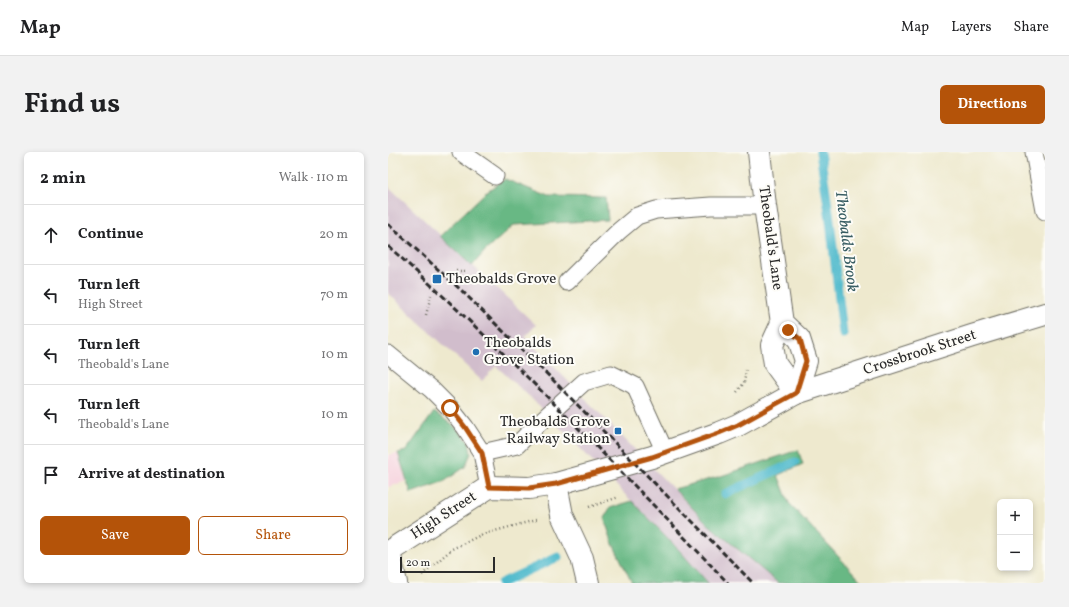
<!DOCTYPE html>
<html lang="en">
<head>
<meta charset="utf-8">
<style>
	:root { --surface:#fff; --page:#f2f2f2; --text:#202124; --muted:#757577; --line:#e0e0e0; --accent:#b45309 }
	body { margin:0; font-family:Vollkorn,serif; background:var(--page); color:var(--text) }
	.controls { position:absolute; right:12px; bottom:12px; display:grid; overflow:hidden; border-radius:6px; box-shadow:0 2px 6px #0003 }
	.controls button { width:36px; height:36px; display:grid; place-items:center; padding:0; border:0; border-bottom:1px solid var(--line); background:var(--surface); color:var(--text); font:20px sans-serif }
	.scale { position:absolute; left:12px; bottom:10px; width:95px; box-sizing:border-box; padding-left:4px; border:2px solid #2b2b2b; border-top:0; font-size:11px; line-height:14px; white-space:nowrap; color:#2b2b2b; -webkit-text-stroke:3px #fdfcf7; paint-order:stroke }
	.stop { position:absolute; width:12px; height:12px; margin:-9px; border:3px solid #b45309; border-radius:50%; background:#fff }
	.stop.end { background:#b45309; border-color:#fff; box-shadow:0 1px 4px #0008 }
	.list { margin:0; padding:0; list-style:none }
	h2 { display:flex; justify-content:space-between; align-items:center; height:52px; margin:0; padding:0 16px; font-size:17px }
	h2 small { font-size:13px; font-weight:400; color:var(--muted) }
	.list li { display:grid; grid-template-columns:26px 1fr auto; gap:12px; align-items:center; box-sizing:border-box; height:60px; padding:0 16px; border-top:1px solid var(--line) }
	.list b { display:block; font-size:15px; white-space:nowrap }
	.list p { margin:0; font-size:13px; white-space:nowrap; color:var(--muted) }
	.list em { font-size:13px; font-style:normal; color:var(--muted) }
	.actions { display:flex; gap:8px; padding:12px 16px }
	.actions a { flex:1; padding:9px 0; border:1px solid var(--accent); border-radius:6px; text-align:center; font-size:14px; color:var(--accent) }
	.actions .main { background:var(--accent); color:#fff }
	.icon { flex:none; width:22px; height:22px; fill:none; stroke:currentColor; stroke-width:2; stroke-linecap:round; stroke-linejoin:round }
	.map { position:relative; flex:none; width:657px; height:431px; overflow:hidden; border-radius:6px }
	header { display:flex; align-items:center; gap:24px; box-sizing:border-box; height:56px; padding:0 20px; background:var(--surface); border-bottom:1px solid var(--line) }
	header strong { font-size:19px }
	nav { display:flex; gap:22px; margin-inline-start:auto; font-size:14px }
	.intro { display:flex; align-items:center; justify-content:space-between; box-sizing:border-box; height:96px; padding:0 24px }
	h1 { margin:0; font-size:28px }
	.button { padding:10px 18px; border-radius:6px; background:var(--accent); color:#fff; font-size:14px; font-weight:700 }
	main { display:flex; gap:24px; padding:0 24px }
	aside { flex:1; background:var(--surface); border-radius:6px; box-shadow:0 2px 6px #0003 }
	.map>svg:first-child { display:block }
	.built { fill:#f5cfdb }
	.industrial { fill:#d1bdcc }
	.forest { fill:#68b884; stroke:#4a7258 }
	.lines { fill:none; stroke-linecap:round; stroke-linejoin:round }
	.stream { stroke:#4fbacc; stroke-width:9 }
	.service-casing { stroke:#6f6e64; stroke-width:19 }
	.minor-casing { stroke:#6f6e64; stroke-width:24 }
	.secondary-casing { stroke:#6f6e64; stroke-width:24 }
	.path { stroke:#6f6e64; stroke-width:2.5; stroke-dasharray:1 3; stroke-linecap:butt }
	.service { stroke:#fff; stroke-width:17 }
	.minor { stroke:#fff; stroke-width:22 }
	.secondary { stroke:#fff; stroke-width:22 }
	.rail { stroke:#2b2b2b; stroke-width:3; stroke-dasharray:6 3; stroke-linecap:butt }
	.route { stroke:#b45309; stroke-width:5 }
	.poi-dot { fill:#1f6fb2; stroke:#fdfcf7; stroke-width:1.5 }
	.labels { text-anchor:middle; dominant-baseline:central; stroke-width:4; stroke-linejoin:round; paint-order:stroke }
	.street-label { font-size:15px; fill:#2b2b2b; stroke:#fdfcf7 }
	.poi-label { font-size:15px; fill:#2b2b2b; stroke:#fdfcf7; text-anchor:start }
	.water-label { font-size:16px; font-style:italic; fill:#385d63; stroke:#fdfcf7 }
</style>
</head>
<body>
<header>
<strong>Map</strong>
<nav><a>Map</a><a>Layers</a><a>Share</a></nav>
</header>
<div class="intro"><h1>Find us</h1><a class="button">Directions</a></div>
<main>
<aside>
<h2>2 min<small>Walk · 110 m</small></h2>
<ul class="list">
<li><svg class="icon" aria-label="ahead" viewBox="0 0 24 24"><path d="M12 20V5M6 11l6-6 6 6"/></svg><div><b>Continue</b></div><em>20 m</em></li>
<li><svg class="icon" aria-label="left" viewBox="0 0 24 24"><path d="M17 20v-9H6M10 6l-5 5 5 5"/></svg><div><b>Turn left</b><p>High Street</p></div><em>70 m</em></li>
<li><svg class="icon" aria-label="left" viewBox="0 0 24 24"><path d="M17 20v-9H6M10 6l-5 5 5 5"/></svg><div><b>Turn left</b><p>Theobald's Lane</p></div><em>10 m</em></li>
<li><svg class="icon" aria-label="left" viewBox="0 0 24 24"><path d="M17 20v-9H6M10 6l-5 5 5 5"/></svg><div><b>Turn left</b><p>Theobald's Lane</p></div><em>10 m</em></li>
<li><svg class="icon" aria-label="arrive" viewBox="0 0 24 24"><path d="M6 21V4h12l-3 4 3 4H6"/></svg><div><b>Arrive at destination</b></div></li>
</ul>
<div class="actions"><a class="main">Save</a><a>Share</a></div>
</aside>
<div class="map">
<svg width="657" height="431" viewBox="0 0 657 431">
	<rect width="100%" height="100%" fill="#fdfcf7"/>
	<filter id="ink" filterUnits="userSpaceOnUse"><feTurbulence type="fractalNoise" baseFrequency=".025" numOctaves="2"/><feDisplacementMap in="SourceGraphic" scale="8" xChannelSelector="R" yChannelSelector="G"/><feConvolveMatrix kernelMatrix="1 2 1 2 8 2 1 2 1" color-interpolation-filters="sRGB"/></filter>
	<filter id="wash" filterUnits="userSpaceOnUse"><feTurbulence type="fractalNoise" baseFrequency=".012" numOctaves="4" result="noise"/><feDisplacementMap in="SourceGraphic" scale="16" xChannelSelector="R" yChannelSelector="G"/><feGaussianBlur stdDeviation="0.9" result="paint"/><feColorMatrix in="noise" values="0 0 0 0 0 0 0 0 0 0 0 0 0 0 0 0 0 1.4 0 .05"/><feComposite in="paint" operator="in"/></filter>
	<g filter="url(#wash)">
		<rect width="100%" height="100%" fill="#eee9ce"/>
		<path class="built" d="M 10,301 L 18,329 L 0,335 L 0,303 Z"/>
		<path class="industrial" d="M 0,34 L 148,173 L 137,185 L 299,351 L 320,372 L 390,431 L 320,431 L 292,399 L 261,367 L 143,246 L 108,214 L 94,229 L 0,141 Z"/>
		<path class="forest" d="M 117,27 L 161,45 L 218,46 L 220,68 L 126,73 L 96,100 L 84,114 L 52,84 L 99,39 Z
			M 46,260 L 66,274 L 81,290 L 83,301 L 77,315 L 57,329 L 23,341 L 10,301 L 18,299 Z
			M 410,298 L 415,312 L 390,323 L 401,351 L 475,431 L 390,431 L 320,372 L 286,337 L 333,324 Z
			M 244,349 L 292,399 L 320,431 L 244,431 L 225,392 L 216,366 L 222,356 Z"/>
		<g class="lines">
			<path class="stream" d="M 432,0 L 441,60 L 455,182
				M 337,342 L 407,310
				M 113,431 L 170,405"/>
		</g>
	</g>
	<g filter="url(#ink)">
		<g class="lines">
			<g class="service-casing">
				<path id="service" d="M 73,0 L 107,24
					M 646,0 L 657,59
					M 179,130 L 231,79 L 249,64 L 268,58 L 323,54 L 377,54
					M 0,202 L 44,238 L 62,256 L 77,275 L 94,301 L 101,335
					M 94,301 L 129,293 L 152,270 L 196,230 L 223,222 L 247,234 L 277,300"/>
			</g>
			<g class="minor-casing">
				<path id="minor" d="M 371,0 L 377,54 L 394,171 L 384,193 L 387,212 L 408,241
					M 394,171 L 411,187 L 418,209 L 408,241
					M 168,332 L 174,363 L 194,406 L 200,431
					M 1,400 L 8,431"/>
			</g>
			<g class="secondary-casing">
				<path id="secondary" d="M 0,400 L 101,335 L 141,336 L 168,332 L 264,305 L 331,281 L 350,273 L 408,241 L 584,184 L 657,162"/>
			</g>
			<path class="path" d="M 68,119 L 79,119
				M 38,163 L 43,143
				M 349,240 L 356,231 L 358,218
				M 201,355 L 231,345
				M 34,423 L 64,397 L 95,382 L 148,368"/>
			<use href="#service" class="service"/>
			<use href="#minor" class="minor"/>
			<use href="#secondary" class="secondary"/>
			<path class="rail" d="M 0,72 L 73,138 L 162,225 L 365,431
				M 0,94 C 119,200 230,316 340,431"/>
		</g>
	</g>
	<g class="lines" filter="url(#ink)">
		<path class="route" d="M 62,256 L 77,275 L 94,301 L 101,335 L 141,336 L 168,332 L 264,305 L 331,281 L 350,273 L 408,241 L 418,209 L 412,187 L 400,178"/>
	</g>
	<g class="poi-dot">
		<rect x="44" y="122" width="10" height="10" rx="2"/>
		<circle cx="88" cy="200" r="4"/>
		<rect x="226" y="275" width="8" height="8" rx="2"/>
	</g>
	<g class="labels">
		<g class="street-label">
			<text transform="translate(382 86) rotate(82)">Theobald's Lane</text>
			<text transform="translate(532 201) rotate(-18)">Crossbrook Street</text>
			<text transform="translate(56 364) rotate(-33)">High Street</text>
		</g>
		<g class="poi-label">
			<text x="58" y="127">Theobalds Grove</text>
			<text x="96" y="191">Theobalds<tspan x="96" dy="17">Grove Station</tspan></text>
			<text x="222" y="270" text-anchor="end">Theobalds Grove<tspan x="222" dy="17">Railway Station</tspan></text>
		</g>
		<g class="water-label">
			<text transform="translate(458 89) rotate(83)">Theobalds Brook</text>
		</g>
	</g>
</svg>
<div class="controls">
<button>+</button>
<button>−</button>
</div>
<div class="scale">20 m</div>
<div class="stop" style="left:62px;top:256px"></div>
<div class="stop end" style="left:400px;top:178px"></div>
</div>
</main>
</body>
</html>
